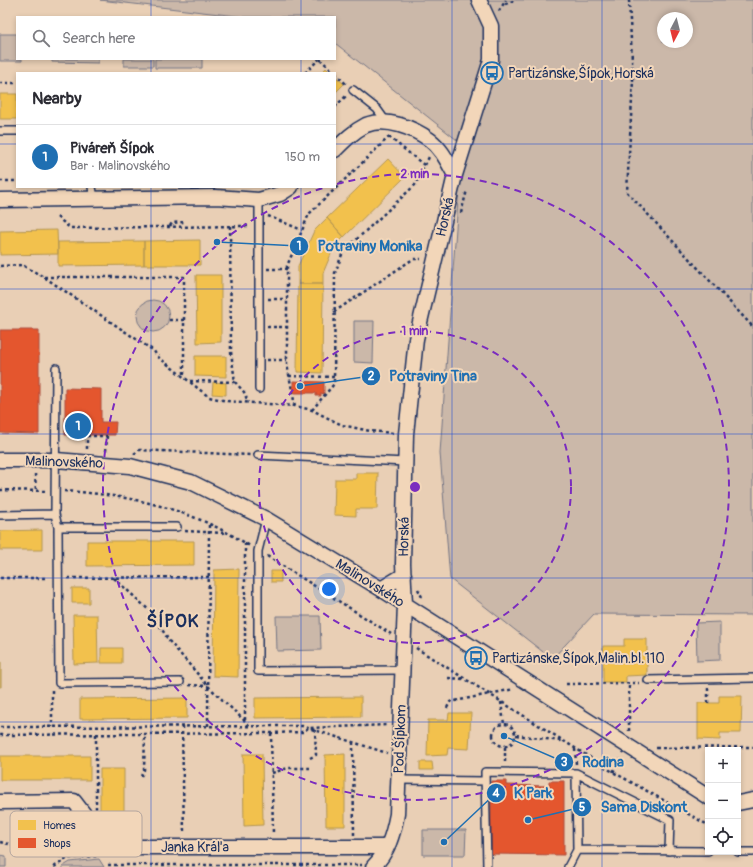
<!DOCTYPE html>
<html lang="en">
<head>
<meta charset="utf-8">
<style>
	:root { --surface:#fff; --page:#f7f7f7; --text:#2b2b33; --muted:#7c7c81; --line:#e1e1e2; --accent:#1f6fb2 }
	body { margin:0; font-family:Pangolin,sans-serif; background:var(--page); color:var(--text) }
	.controls { position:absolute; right:12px; bottom:12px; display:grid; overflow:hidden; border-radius:0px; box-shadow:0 2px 6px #0003 }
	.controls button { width:36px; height:36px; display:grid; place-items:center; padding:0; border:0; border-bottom:1px solid var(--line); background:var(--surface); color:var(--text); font:20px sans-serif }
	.compass { position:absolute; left:657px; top:12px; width:36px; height:36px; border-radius:50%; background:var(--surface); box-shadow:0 2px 6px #0003; rotate:187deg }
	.you { position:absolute; left:329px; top:589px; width:14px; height:14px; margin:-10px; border:3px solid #fff; border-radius:50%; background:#1a73e8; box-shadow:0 0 0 6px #1a73e833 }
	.badge { display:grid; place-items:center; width:26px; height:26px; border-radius:50%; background:var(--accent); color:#fff; font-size:13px; font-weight:700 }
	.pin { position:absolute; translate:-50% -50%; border:2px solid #fff; box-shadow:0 1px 4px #0006 }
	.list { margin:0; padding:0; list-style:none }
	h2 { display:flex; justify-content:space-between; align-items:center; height:52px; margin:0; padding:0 16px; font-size:17px }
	h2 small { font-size:13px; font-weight:400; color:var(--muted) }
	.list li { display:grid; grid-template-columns:26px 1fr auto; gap:12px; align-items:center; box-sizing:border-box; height:64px; padding:0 16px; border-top:1px solid var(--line) }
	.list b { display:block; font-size:15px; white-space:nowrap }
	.list p { margin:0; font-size:13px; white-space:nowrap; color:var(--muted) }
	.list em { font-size:13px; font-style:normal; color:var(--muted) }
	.icon { flex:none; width:22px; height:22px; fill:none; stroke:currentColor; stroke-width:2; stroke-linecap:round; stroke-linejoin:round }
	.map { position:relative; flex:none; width:753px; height:867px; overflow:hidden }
	.search { position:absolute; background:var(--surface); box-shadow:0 2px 6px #0003; left:16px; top:16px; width:320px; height:44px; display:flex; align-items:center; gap:10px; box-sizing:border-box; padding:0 14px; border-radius:0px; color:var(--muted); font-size:15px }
	.panel { position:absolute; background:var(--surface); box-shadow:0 2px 6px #0003; left:16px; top:72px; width:320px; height:116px; border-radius:0px }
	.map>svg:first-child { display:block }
	.green { fill:#cbb8a9; stroke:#737484; fill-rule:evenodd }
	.homes { fill:#f2c14e; stroke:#b29553 }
	.shops { fill:#e4572e; stroke:#a84b3c }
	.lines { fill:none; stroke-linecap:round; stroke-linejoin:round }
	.service-casing { stroke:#1b2f5e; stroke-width:10 }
	.minor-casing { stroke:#1b2f5e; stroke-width:17 }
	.path { stroke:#1b2f5e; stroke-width:2.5; stroke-dasharray:3 3; stroke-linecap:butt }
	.service { stroke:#f2d6b9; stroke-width:7 }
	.minor { stroke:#f2d6b9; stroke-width:14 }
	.grid { fill:none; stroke:#1d4ed8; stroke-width:1; stroke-opacity:0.55 }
	.ring { fill:none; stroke:#7b2cbf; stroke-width:2; stroke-dasharray:7 5 }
	.labels { text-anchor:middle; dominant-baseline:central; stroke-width:4; stroke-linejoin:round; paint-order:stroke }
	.poi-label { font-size:14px; fill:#1b2f5e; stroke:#f2d6b9; text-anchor:start }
	.street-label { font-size:14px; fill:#1b2f5e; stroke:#f2d6b9 }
	.district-label { font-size:18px; font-weight:bold; letter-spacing:1px; fill:#1b2f5e; stroke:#f2d6b9 }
	.key { fill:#f2d6b9; stroke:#b2a49e; stroke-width:1 }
	.key-label { font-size:11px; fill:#1b2f5e }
	.centre { fill:#7b2cbf; stroke:#f2d6b9; stroke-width:2 }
	.ring-label { font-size:12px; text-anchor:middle; font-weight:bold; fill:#7b2cbf; stroke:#f2d6b9; stroke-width:4; stroke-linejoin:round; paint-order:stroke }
	.leader { fill:none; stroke:#1f6fb2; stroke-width:1.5 }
	.callout-dot { fill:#1f6fb2; stroke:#f2d6b9; stroke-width:1.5 }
	.mark-label { font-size:12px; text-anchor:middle; font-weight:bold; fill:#fff }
	.callout-label { font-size:15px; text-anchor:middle; font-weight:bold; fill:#1f6fb2; stroke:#f2d6b9; stroke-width:4; stroke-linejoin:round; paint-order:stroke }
</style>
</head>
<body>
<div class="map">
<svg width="753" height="867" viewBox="0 0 753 867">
	<rect width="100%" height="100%" fill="#e9cfb5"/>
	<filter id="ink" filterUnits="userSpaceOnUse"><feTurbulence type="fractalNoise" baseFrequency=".025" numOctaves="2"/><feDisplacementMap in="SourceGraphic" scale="8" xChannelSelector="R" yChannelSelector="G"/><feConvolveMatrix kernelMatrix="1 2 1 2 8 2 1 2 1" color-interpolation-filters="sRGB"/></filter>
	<g filter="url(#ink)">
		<path class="green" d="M 100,0 L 753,0 L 753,615 L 594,614 L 552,659 L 450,579 L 440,453 L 462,144 L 335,43 L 335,17 L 245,17 ZM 663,18 L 687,18 L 687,42 L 663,42 Z
			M 0,34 L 17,34 L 17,59 L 22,59 L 22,61 L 0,61 Z
			M 52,59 L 98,59 L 98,63 L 52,62 Z
			M 124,59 L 153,59 L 153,66 L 124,66 Z
			M 155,59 L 202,59 L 202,68 L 155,68 Z
			M137 316a16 16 0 1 1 32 0a16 16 0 1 1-32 0Z
			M 354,321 L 374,321 L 373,363 L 354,362 Z
			M 276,616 L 320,616 L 321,650 L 277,651 Z
			M 720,622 L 720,660 L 697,661 L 696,623 Z
			M 423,830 L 466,830 L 465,855 L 423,855 Z
			M 0,855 L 6,856 L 6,867 L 0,867 Z
			M 99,859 L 104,867 L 62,867 L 70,862 Z"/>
		<path class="homes" d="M 326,68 L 331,73 L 321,73 Z
			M 335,76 L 344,84 L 335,93 Z
			M 0,94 L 17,94 L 17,119 L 0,119 Z
			M 388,159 L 405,177 L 344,237 L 327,218 Z
			M 327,218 L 344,237 L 334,247 L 323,273 L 323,284 L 298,284 L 298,266 L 314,231 Z
			M 57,230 L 58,254 L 0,255 L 0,231 Z
			M 200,240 L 200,265 L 144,265 L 144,241 Z
			M 144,241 L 144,265 L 58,266 L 58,242 Z
			M 196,275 L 221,275 L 221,342 L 197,343 Z
			M 298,284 L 323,284 L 322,373 L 297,372 Z
			M 195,356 L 226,356 L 226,377 L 195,376 Z
			M 213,382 L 226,383 L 226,395 L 212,394 Z
			M 356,473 L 378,473 L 377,509 L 356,509 L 356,516 L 334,515 L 335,479 L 356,479 Z
			M 42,530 L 42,550 L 0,550 L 0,531 Z
			M 87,541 L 194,541 L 194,565 L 87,566 Z
			M 239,569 L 238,677 L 213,676 L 214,570 Z
			M 271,571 L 281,571 L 281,582 L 271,582 Z
			M 72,588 L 89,588 L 89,603 L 72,603 Z
			M 73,615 L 97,615 L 98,663 L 74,664 Z
			M 624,639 L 647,639 L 647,675 L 626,676 L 626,682 L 603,682 L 603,646 L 624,646 Z
			M 101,648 L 122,648 L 122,663 L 101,663 Z
			M 0,662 L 1,662 L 1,687 L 0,687 Z
			M 719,696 L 742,696 L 741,733 L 720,733 L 720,740 L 698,739 L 698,703 L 719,703 Z
			M 361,697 L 361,717 L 255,718 L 255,698 Z
			M 187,698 L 187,718 L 80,719 L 80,699 Z
			M 449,713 L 471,713 L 469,749 L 448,748 L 447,755 L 427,756 L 428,720 L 448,720 Z
			M 243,754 L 262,754 L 263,825 L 244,826 Z
			M 345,754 L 345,826 L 326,826 L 325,755 Z
			M 0,756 L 90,756 L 90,780 L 0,780 Z
			M 420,762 L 432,762 L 433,770 L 420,770 Z
			M 100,769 L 124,769 L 124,817 L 100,817 Z"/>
		<path class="shops" d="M 0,330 L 39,330 L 39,434 L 0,433 Z
			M 293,381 L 324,382 L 324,394 L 321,393 L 321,396 L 316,396 L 316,393 L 293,393 Z
			M 65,388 L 101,389 L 101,422 L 116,422 L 115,435 L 65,435 Z
			M 491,781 L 506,781 L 506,785 L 549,786 L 549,781 L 564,781 L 564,855 L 491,854 Z"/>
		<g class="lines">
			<g class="service-casing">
				<path id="service" d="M 353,90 L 377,109 L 387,123
					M 0,131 L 17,131
					M 92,187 L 94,198
					M 259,200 L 259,389
					M 56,368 L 55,514 L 58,527 L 59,683 L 180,682
					M 258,455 L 406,462
					M 0,515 L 55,514
					M 266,519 L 258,551 L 258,671 L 402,670
					M 58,527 L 177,527
					M 648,680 L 753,678
					M 576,773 L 577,850 L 708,851
					M 399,780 L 485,781
					M 738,852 L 753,852
					M 487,867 L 485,772 L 576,773 L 670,820 L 669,851
					M 568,867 L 577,850"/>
			</g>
			<g class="minor-casing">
				<path id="minor" d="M 335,150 C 345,140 354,131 366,125 C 386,117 414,128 430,140 C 442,149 448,163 455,175 L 416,339 L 406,434 L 403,564 L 405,604 L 397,814 C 393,835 388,852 373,867
					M 455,175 L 491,60 L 491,26 L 479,0
					M 0,200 L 216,197 L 259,200 L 280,194 L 291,187
					M 0,460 L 56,460 L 130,466 L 191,482 L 266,519 L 381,589 L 708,797
					M 381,589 L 404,575
					M 0,802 L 74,801 L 109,847 L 387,847
					M 738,803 L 753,800"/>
			</g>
			<path class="path" d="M 629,0 L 633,80 L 627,192 L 753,327
				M 505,4 L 516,0
				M 499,11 L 506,0
				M 320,59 L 335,73
				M 305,73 L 319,59
				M 335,73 L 346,84
				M 0,83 L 17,83
				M 335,107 L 346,96
				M 389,137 L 424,165
				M 0,181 L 17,181
				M 461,213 L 467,190
				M 268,216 L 302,230
				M 57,217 L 70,228 L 250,226
				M 170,226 L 172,223 L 185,222
				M 230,226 L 231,352 L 235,382 L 244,392 L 248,402
				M 0,266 L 22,265 L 44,277 L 154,351 L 157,356 L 209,397 L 227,401 L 295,406 L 312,410 L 342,425 L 370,431 L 393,433
				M 267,269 L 287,269
				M 44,277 L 184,277 L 184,377
				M 268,299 L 287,299
				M 334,312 L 413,259 L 421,259
				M 169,320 L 184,320
				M 267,327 L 287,327
				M 267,360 L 287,360
				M 289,376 L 334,377
				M 190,381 L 235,382
				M 295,406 L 287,364 L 287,266 L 309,214 L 389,137
				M 312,410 L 334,384 L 335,273 L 343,252 L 415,185 L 429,157
				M 87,436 L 107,436
				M 87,449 L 87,436
				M 106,451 L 107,435
				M 134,454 L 139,450 L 250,455
				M 35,474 L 36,491
				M 0,490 L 47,491
				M 64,491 C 132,495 192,509 250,546
				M 185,531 L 225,533
				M 245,543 L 245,722
				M 267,556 L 391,634
				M 0,578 L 49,578
				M 68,578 L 209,577
				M 114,578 L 152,613 L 169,641 L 208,686 L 250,726
				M 418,589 L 423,599
				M 416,648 L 613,772 L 708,825
				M 448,678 L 463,679
				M 566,684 L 639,683
				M 189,685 L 208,686
				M 52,690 L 52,727
				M 501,702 L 504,724
				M 708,703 L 708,687
				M 447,708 L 450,702 L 514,689
				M493 735a11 11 0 1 1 22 0a11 11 0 1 1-22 0Z
				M 182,726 L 184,834
				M 208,726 L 209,523
				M 0,727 L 302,726 L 387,753
				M 629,731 L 629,684
				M 271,733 L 273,834
				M 0,735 L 271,733 L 303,732 L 308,728 L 388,725
				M 516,735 L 561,741
				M 353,742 L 354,835
				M 505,747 L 505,764
				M 656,748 L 753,747
				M 575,749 L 576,764
				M 310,758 L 316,755 L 315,730
				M 613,772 L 622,757
				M 272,773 L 288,768 L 310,768
				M 141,776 L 144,770 L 145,734
				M 96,809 L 96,734
				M 0,842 L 68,858
				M 108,865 L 362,865
				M 54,867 L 68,858 L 99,856"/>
			<use href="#service" class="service"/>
			<use href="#minor" class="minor"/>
		</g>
	</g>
	<path class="grid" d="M 151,0 L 151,17M 301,0 L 301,17M 452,0 L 452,867M 602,0 L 602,867M 151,59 L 151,73M 301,59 L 301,73M 0,144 L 17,144M 335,144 L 753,144M 151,187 L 151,867M 301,187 L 301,867M 0,289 L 753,289M 0,434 L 753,434M 0,578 L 753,578M 0,722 L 753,722"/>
	<g class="ring">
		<circle cx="415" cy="487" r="156"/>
		<path d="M337 184A313 313 0 1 1 323 188"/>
	</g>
	<defs>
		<g id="bus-ring" transform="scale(1.15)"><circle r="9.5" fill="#f2d6b9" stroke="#1f6fb2" stroke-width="1.5"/><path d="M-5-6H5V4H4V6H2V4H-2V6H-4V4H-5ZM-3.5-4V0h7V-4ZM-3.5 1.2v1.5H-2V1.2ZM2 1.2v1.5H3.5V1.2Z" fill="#1f6fb2"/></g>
	</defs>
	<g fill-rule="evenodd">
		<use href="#bus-ring" x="492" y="73"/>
		<use href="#bus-ring" x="476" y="658"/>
	</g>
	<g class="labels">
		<g class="poi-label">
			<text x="508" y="73">Partizánske,Šípok,Horská</text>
			<text x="492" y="658">Partizánske,Šípok,Malin.bl.110</text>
		</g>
		<g class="street-label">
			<text transform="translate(445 217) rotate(-77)">Horská</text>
			<text transform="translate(64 462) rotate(2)">Malinovského</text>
			<text transform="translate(404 537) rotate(-89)">Horská</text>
			<text transform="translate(370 583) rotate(32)">Malinovského</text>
			<text transform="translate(400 739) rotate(-88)">Pod Šípkom</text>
			<text x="195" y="847">Janka Kráľa</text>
		</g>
		<g class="district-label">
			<text x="173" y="621">ŠÍPOK</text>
		</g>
	</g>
	<rect x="10" y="811" width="132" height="46" rx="6" class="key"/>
	<rect x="18" y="820" width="18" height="10" fill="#f2c14e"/>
	<rect x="18" y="838" width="18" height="10" fill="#e4572e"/>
	<g class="key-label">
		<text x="43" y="829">Homes</text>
		<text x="43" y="847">Shops</text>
	</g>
	<circle cx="415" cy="487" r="6" class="centre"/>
	<g class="ring-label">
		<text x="415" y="178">2 min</text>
		<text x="415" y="335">1 min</text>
	</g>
	<path class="leader" d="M217 242L299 246M300 386L371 376M504 736L564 762M444 842L496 793M528 820L582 807"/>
	<g class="callout-dot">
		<circle cx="217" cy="242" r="4"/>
		<circle cx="300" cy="386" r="4"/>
		<circle cx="504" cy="736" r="4"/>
		<circle cx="444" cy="842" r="4"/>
		<circle cx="528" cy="820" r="4"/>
		<circle cx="299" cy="246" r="10"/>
		<circle cx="371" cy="376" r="10"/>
		<circle cx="564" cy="762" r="10"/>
		<circle cx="496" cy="793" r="10"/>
		<circle cx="582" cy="807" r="10"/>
	</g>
	<g class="mark-label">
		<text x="299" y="250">1</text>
		<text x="371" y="380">2</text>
		<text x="564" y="766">3</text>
		<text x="496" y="797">4</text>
		<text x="582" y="811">5</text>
	</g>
	<g class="callout-label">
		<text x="370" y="251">Potraviny Monika</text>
		<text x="433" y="381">Potraviny Tina</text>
		<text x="603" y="767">Rodina</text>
		<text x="533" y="798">K Park</text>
		<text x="644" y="812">Sama Diskont</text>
	</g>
</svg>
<div class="controls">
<button>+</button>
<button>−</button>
<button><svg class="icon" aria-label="locate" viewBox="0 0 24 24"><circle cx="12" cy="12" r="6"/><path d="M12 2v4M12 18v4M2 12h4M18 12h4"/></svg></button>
</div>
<svg class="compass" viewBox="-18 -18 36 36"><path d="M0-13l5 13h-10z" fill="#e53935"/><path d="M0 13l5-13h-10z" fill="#7c7c81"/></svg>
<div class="you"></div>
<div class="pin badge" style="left:78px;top:426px">1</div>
<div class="search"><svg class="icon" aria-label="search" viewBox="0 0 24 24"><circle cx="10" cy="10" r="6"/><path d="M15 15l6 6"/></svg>Search here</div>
<section class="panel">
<h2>Nearby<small></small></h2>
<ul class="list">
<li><span class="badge">1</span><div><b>Piváreň Šípok</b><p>Bar · Malinovského</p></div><em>150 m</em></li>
</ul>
</section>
</div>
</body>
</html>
